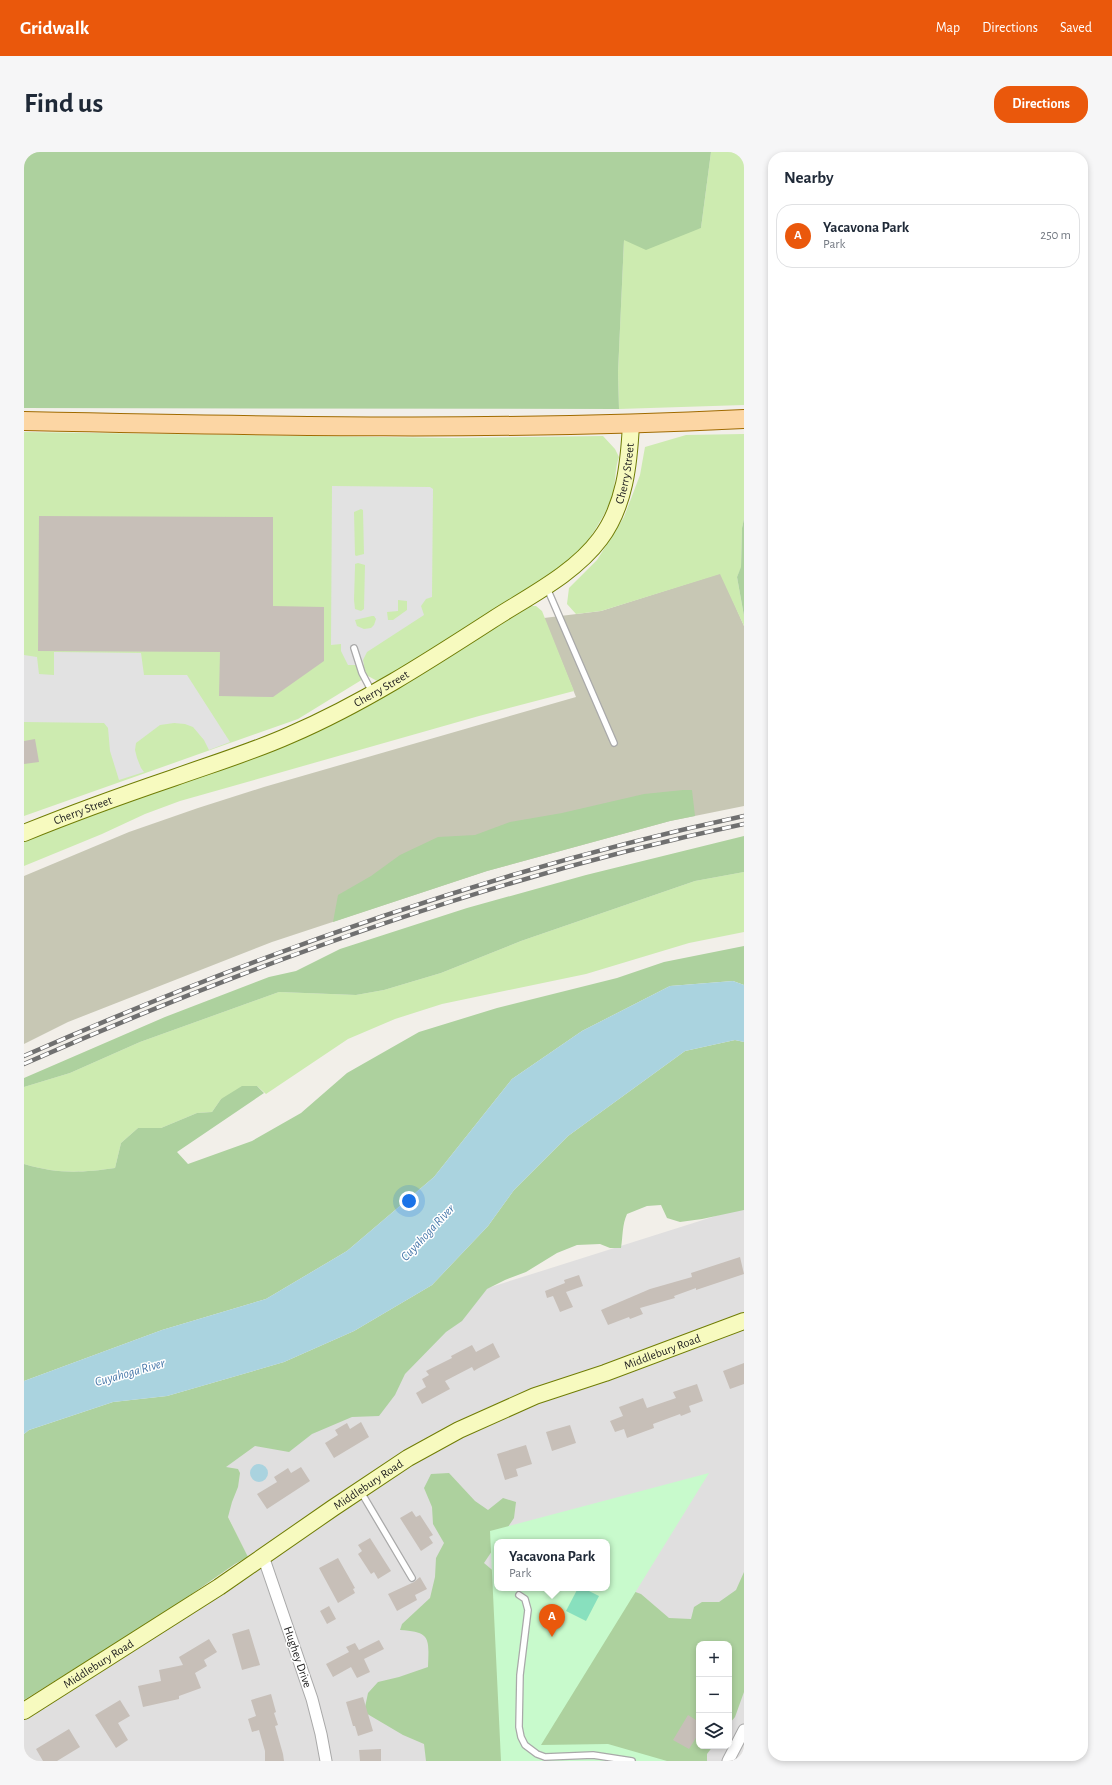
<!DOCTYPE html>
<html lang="en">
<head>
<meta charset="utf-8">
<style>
	:root { --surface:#fff; --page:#f6f6f7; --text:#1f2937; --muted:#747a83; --line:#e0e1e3; --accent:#ea580c }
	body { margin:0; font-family:"Alegreya Sans",sans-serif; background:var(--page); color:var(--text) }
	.controls { position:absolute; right:12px; bottom:12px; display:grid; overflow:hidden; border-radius:8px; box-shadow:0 2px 6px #0003 }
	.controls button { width:36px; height:36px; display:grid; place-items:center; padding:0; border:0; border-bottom:1px solid var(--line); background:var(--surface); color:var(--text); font:20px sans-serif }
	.you { position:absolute; left:385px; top:1049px; width:14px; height:14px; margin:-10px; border:3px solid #fff; border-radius:50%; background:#1a73e8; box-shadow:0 0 0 6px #1a73e833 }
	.badge { display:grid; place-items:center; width:26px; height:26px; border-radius:50%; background:var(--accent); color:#fff; font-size:13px; font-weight:700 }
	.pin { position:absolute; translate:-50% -33px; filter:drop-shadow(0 1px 2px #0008) }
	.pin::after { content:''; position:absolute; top:21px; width:14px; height:12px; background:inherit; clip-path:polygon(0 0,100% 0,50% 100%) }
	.popup { position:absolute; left:470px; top:1387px; width:116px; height:52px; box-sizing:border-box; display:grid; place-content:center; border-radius:8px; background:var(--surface); filter:drop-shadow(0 1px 3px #0005); font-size:13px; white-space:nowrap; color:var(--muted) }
	.popup b { font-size:15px; color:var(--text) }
	.popup::after { content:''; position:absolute; left:50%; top:100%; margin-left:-8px; border:8px solid transparent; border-top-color:var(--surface) }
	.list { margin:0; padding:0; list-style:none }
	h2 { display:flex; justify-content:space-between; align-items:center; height:52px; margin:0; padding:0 16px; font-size:17px }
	h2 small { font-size:13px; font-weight:400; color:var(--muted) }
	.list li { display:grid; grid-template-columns:26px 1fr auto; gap:12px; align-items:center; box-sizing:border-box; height:64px; margin:0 8px 8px; padding:0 8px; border:1px solid var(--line); border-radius:16px }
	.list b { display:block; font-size:15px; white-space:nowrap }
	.list p { margin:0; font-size:13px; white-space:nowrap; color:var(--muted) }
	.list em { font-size:13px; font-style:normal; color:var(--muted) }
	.icon { flex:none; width:22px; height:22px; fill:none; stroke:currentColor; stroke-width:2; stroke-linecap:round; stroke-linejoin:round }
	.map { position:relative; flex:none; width:720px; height:1609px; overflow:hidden; border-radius:16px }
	header { display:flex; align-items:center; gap:24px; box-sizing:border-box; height:56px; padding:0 20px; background:var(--accent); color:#fff }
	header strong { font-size:19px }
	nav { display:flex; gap:22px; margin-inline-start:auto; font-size:14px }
	.intro { display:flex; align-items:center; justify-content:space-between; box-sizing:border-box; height:96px; padding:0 24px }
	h1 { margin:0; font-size:28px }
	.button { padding:10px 18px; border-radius:16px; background:var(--accent); color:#fff; font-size:14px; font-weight:700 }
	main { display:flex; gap:24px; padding:0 24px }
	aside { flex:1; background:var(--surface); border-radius:16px; box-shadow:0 2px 6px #0003 }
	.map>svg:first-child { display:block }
	.residential { fill:#e0dfdf; fill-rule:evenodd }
	.construction { fill:#c7c7b4 }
	.grass { fill:#cdebb0 }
	.forest { fill:#add19e }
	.park { fill:#c8facc; fill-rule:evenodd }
	.pitch { fill:#88e0be }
	.parking { fill:#e2e2e2; fill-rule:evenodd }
	.water { fill:#aad3df }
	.building { fill:#c7bfb8 }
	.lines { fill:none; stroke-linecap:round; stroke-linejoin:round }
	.lane-casing { stroke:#a9a9a9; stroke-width:8 }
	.street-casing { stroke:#a9a9a9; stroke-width:13 }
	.secondary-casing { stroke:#707d05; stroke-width:18 }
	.primary-casing { stroke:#a06b00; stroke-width:20 }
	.lane { stroke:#fff; stroke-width:5.5 }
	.street { stroke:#fff; stroke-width:11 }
	.secondary { stroke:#f7fabf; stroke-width:16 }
	.primary { stroke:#fcd6a4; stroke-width:18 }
	.rail-casing { stroke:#707070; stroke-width:4.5 }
	.rail { stroke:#fff; stroke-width:3; stroke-dasharray:9; stroke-linecap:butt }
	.labels { text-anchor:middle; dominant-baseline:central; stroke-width:3; stroke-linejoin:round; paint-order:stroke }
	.street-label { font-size:12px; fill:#222; stroke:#fff }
	.water-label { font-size:13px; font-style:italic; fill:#4a7aab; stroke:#fff }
</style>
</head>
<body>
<header>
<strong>Gridwalk</strong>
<nav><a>Map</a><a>Directions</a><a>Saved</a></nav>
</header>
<div class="intro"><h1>Find us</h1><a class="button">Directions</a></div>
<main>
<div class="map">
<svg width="720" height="1609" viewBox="0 0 720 1609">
	<rect width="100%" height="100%" fill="#f2efe9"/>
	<path class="residential" d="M 720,1055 L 720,1609 L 0,1609 L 0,1559 L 227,1412 L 173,1301 L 448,1141 ZM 473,1390 L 583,1390 L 583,1436 L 473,1436 ZM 675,1492 L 705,1492 L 705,1594 L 675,1594 Z"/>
	<path class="construction" d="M 697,421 L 720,474 L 720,654 L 646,669 L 463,719 L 248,790 L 44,870 L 0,892 L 0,724 L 105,680 L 174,656 L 240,635 L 552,545 L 520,466 L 577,459 Z"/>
	<path class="grass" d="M 687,0 L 720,0 L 720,253 L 595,257 L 594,221 L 600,88 L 677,76 Z
		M 0,280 L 429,286 L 579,284 L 591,297 L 595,305 C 591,316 592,324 590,335 C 589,347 581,361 575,371 C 555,409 517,430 482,452 C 440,479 397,504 355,530 L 344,524 L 274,567 L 0,664 Z
		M 720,282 L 720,367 L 718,376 L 717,416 L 713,425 L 720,464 L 720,474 L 696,422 L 577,459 L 552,462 L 543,452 L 545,436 L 573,408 L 600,365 L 616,323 L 621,295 L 662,283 Z
		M 503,454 L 512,454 L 518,459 L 550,539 L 455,564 L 156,649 L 121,662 L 78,682 L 0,714 L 0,687 L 192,616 Z
		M 720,720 L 720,780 L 665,791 L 562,822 L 418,852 L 371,867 L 324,887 L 242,942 L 233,934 L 197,947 L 188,960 L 173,961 L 137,976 L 114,976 L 97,991 L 91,1016 C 56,1021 34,1022 0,1012 L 0,935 L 46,921 L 116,890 L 255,840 L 332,843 L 360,838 L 417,821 L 497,789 L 671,729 Z"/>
	<path class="forest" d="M 0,0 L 687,0 L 677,76 L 622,98 L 600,88 L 594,221 L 595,257 L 0,256 Z
		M 720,367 L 720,464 L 713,425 L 717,415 L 718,376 Z
		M 659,638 L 668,638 L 671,664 L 646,669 L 463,719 L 309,770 L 314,743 L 347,724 L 376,703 L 414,685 L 451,683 L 486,670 L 538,661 L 620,642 Z
		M 720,684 L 720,720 L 671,729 L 497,789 L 417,821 L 360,838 L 332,843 L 255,840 L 116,890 L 46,921 L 0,935 L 0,926 L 141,865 L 245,825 L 272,819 L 316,797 L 443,756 L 562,723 Z
		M 720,794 L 720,833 L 709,829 L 646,834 L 558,879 L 488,927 L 410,1025 L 323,1099 L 242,1147 L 138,1178 L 0,1229 L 0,1012 C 34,1022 56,1021 91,1016 L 97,991 L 114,976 L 137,976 L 173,961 L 188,960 L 197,947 L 218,934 L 233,934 L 240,941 L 153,1000 L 164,1012 L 228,989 L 277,961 L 323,921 L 395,880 L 473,856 L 593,826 L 640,810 Z
		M 711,888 L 720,890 L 720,1058 L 678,1067 L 656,1070 L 643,1066 L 637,1053 L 623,1054 L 603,1062 C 598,1073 599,1084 597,1096 L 586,1096 L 576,1092 L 553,1093 L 533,1101 L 502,1120 L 481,1128 L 463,1137 L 438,1169 L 422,1180 L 381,1222 L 371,1243 L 355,1264 L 328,1265 L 288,1282 L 265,1300 L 231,1294 L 202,1315 L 214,1317 L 216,1321 L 214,1335 L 208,1350 L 204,1365 L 224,1405 L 211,1412 L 136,1464 L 0,1548 L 0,1282 L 5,1278 L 89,1250 L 143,1244 L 260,1210 L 330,1179 L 408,1133 L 464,1074 L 490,1038 L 544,984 L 661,899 Z
		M 425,1321 L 451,1349 L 464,1358 L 479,1346 L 492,1350 L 490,1366 L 460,1411 L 473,1422 L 473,1436 L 488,1480 L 592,1433 L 617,1442 L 645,1466 L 667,1467 L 670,1455 L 678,1450 L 695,1450 L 712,1438 L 720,1420 L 720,1540 L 711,1565 L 705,1572 L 705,1492 L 675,1492 L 675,1594 L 689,1594 L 683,1602 L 683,1609 L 402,1609 L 400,1592 L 379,1583 L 340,1560 L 344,1541 L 354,1530 L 375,1525 L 404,1515 C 405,1486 407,1480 376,1478 L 378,1472 L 406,1446 L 411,1425 L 412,1406 L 420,1391 L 409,1372 L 408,1355 L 400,1336 L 407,1322 Z"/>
	<path class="park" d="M 685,1321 L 517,1593 L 584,1592 L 643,1609 L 477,1609 L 466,1379 ZM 473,1390 L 583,1390 L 583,1436 L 473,1436 Z"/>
	<path class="pitch" d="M 554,1436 L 559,1436 L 575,1444 L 562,1469 L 542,1459 Z"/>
	<path class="parking" d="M 308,334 L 406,335 L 409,337 L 408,445 L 402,447 L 397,454 L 400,463 L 343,500 L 339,508 L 340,513 L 324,513 L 317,499 L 317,492 L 307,493 ZM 337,357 L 339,358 L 340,402 L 332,404 L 331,403 L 330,360 ZM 334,411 L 341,413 L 340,457 L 337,459 L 331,457 L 330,448 L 331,415 L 331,412 ZM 374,448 L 383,449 L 383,458 L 369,468 L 364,468 L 363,460 L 374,459 ZM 348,464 L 350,464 L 352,467 L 350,473 L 347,476 L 340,477 L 333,474 L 331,468 Z
		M 30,500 L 117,501 L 120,523 L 163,523 L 206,590 L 185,598 L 180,588 L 169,575 L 161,572 L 150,571 L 136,573 L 112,591 L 111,598 L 113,606 L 117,616 L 120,620 L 95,628 L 86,599 L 84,576 L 80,571 L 0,570 L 0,503 L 13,505 L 15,522 L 30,523 Z"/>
	<path class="water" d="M 709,829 L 720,833 L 720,890 L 711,888 L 661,899 L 544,984 L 490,1038 L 464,1074 L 408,1133 L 330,1179 L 260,1210 L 143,1244 L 89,1250 L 5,1278 L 0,1282 L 0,1229 L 138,1178 L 242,1147 L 323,1099 L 410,1025 L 488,927 L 558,879 L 646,834 Z
		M226 1321a9 9 0 1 1 18 0a9 9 0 1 1-18 0Z"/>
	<path class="building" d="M 15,364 L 249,365 L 249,454 L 300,455 L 300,509 L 249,545 L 195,544 L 196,500 L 14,499 Z
		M 11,587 L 15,610 L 0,612 L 0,589 Z
		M 716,1105 L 720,1122 L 672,1138 L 672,1136 L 650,1144 L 651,1146 L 616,1156 L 619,1162 L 606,1167 L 605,1165 L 584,1173 L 577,1158 L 626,1137 L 668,1125 L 667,1121 Z
		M 555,1123 L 559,1134 L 542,1140 L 549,1155 L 536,1160 L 529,1144 L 523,1146 L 521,1139 L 541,1131 L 540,1128 Z
		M 469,1191 L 476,1205 L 453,1217 L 450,1219 L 448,1215 L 421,1229 L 426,1237 L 398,1252 L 392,1241 L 402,1235 L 398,1227 L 405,1223 L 402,1219 L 428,1206 L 427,1204 L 448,1193 L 452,1200 Z
		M 720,1211 L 720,1232 L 706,1237 L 699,1219 Z
		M 673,1232 L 679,1249 L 665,1254 L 667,1260 L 657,1264 L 656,1262 L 629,1272 L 630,1276 L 603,1286 L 600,1277 L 591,1280 L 586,1269 L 599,1264 L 595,1255 L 619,1246 L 623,1256 L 652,1246 L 649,1240 Z
		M 337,1270 L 345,1285 L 310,1306 L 301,1291 L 314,1283 L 311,1278 L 323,1271 L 326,1277 Z
		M 546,1273 L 552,1291 L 528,1299 L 522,1280 Z
		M 502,1293 L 508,1312 L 492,1317 L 494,1324 L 481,1328 L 473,1302 Z
		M 277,1315 L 286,1329 L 243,1357 L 233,1342 L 253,1330 L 250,1325 L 261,1318 L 264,1316 L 267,1321 Z
		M 388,1359 L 392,1365 L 396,1363 L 409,1383 L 405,1385 L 409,1391 L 397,1399 L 376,1366 Z
		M 346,1386 L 367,1419 L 354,1427 L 350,1420 L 347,1422 L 334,1402 L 338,1399 L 334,1393 Z
		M 314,1406 L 331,1436 L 329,1437 L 331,1441 L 314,1451 L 295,1416 Z
		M 396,1425 L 403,1437 L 391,1443 L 393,1448 L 373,1459 L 364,1442 L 390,1430 Z
		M 305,1454 L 312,1467 L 303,1472 L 296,1459 Z
		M 225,1477 L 236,1513 L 218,1518 L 208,1482 Z
		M 185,1487 L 193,1500 L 180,1508 L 183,1514 L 171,1521 L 177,1536 L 155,1544 L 155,1547 L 119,1555 L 114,1534 L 137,1529 L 135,1518 L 159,1513 L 155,1505 Z
		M 355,1488 L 360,1497 L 340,1507 L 346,1520 L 333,1526 L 327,1515 L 309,1525 L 302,1512 L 325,1500 L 322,1495 L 331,1491 L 335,1498 Z
		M 247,1542 L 252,1560 L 250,1561 L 254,1573 L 251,1574 L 259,1602 L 260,1609 L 241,1609 L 241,1599 L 235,1578 L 228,1580 L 224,1567 L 232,1564 L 227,1548 Z
		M 339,1545 L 349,1579 L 334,1584 L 331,1574 L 329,1574 L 322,1550 Z
		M 96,1548 L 106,1564 L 94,1571 L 104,1588 L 92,1596 L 71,1563 Z
		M 664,1563 L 675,1570 L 675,1581 L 665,1597 L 649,1588 Z
		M 45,1577 L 56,1595 L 33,1609 L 19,1609 L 12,1597 Z
		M 357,1597 L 357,1609 L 336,1609 L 335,1598 Z"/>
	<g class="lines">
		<g class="lane-casing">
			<path id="lane" d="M 523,436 L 590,591
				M 330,496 L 338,521 L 348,540
				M 337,1340 L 388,1426
				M 495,1443 L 501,1447 L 504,1458 L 496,1523 L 495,1575 L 497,1585 L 501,1593 L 513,1602 L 521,1605 L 569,1603 L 608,1609"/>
		</g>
		<g class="street-casing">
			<path id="street" d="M 239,1404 L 288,1547 L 297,1582 L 302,1609
				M 704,1609 L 720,1578"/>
		</g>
		<g class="secondary-casing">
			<g id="secondary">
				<path id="s1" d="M 0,681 C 49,661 99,643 149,626 C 188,612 228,600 266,583 C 338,552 403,510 468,468 C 505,444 550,422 576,387 C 601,354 605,311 607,272"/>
				<path id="s2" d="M 0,1559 L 195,1435 L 309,1356 L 384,1306 L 435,1278 L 511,1244 L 581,1221 L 720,1169"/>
			</g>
		</g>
		<g class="primary-casing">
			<path id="primary" d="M 0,269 C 240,274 480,279 720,267"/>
		</g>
		<use href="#lane" class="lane"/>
		<use href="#street" class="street"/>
		<use href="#secondary" class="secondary"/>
		<use href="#primary" class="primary"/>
		<g class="rail-casing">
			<path id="rail" d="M 0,904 C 232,802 472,717 720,664
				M 0,912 C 232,810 472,724 720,672"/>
		</g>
		<use href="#rail" class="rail"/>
	</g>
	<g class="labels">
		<g class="street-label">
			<text stroke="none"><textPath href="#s1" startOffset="723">Cherry Street</textPath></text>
			<text stroke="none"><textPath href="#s1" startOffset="386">Cherry Street</textPath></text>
			<text stroke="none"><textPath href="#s1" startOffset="63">Cherry Street</textPath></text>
			<text stroke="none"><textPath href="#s2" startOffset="736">Middlebury Road</textPath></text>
			<text stroke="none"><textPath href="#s2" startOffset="412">Middlebury Road</textPath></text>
			<text transform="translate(274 1505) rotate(71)">Hughey Drive</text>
			<text stroke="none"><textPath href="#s2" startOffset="88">Middlebury Road</textPath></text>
		</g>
		<g class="water-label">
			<text transform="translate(404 1081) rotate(-47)">Cuyahoga River</text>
			<text transform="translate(106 1221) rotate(-16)">Cuyahoga River</text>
		</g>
	</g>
</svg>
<div class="controls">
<button>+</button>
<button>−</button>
<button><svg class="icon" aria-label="layers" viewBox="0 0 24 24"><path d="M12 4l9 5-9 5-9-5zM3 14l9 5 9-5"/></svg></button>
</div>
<div class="you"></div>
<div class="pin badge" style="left:528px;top:1485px">A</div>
<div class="popup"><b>Yacavona Park</b>Park</div>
</div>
<aside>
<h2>Nearby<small></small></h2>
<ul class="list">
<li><span class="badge">A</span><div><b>Yacavona Park</b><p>Park</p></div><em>250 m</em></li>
</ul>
</aside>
</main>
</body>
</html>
